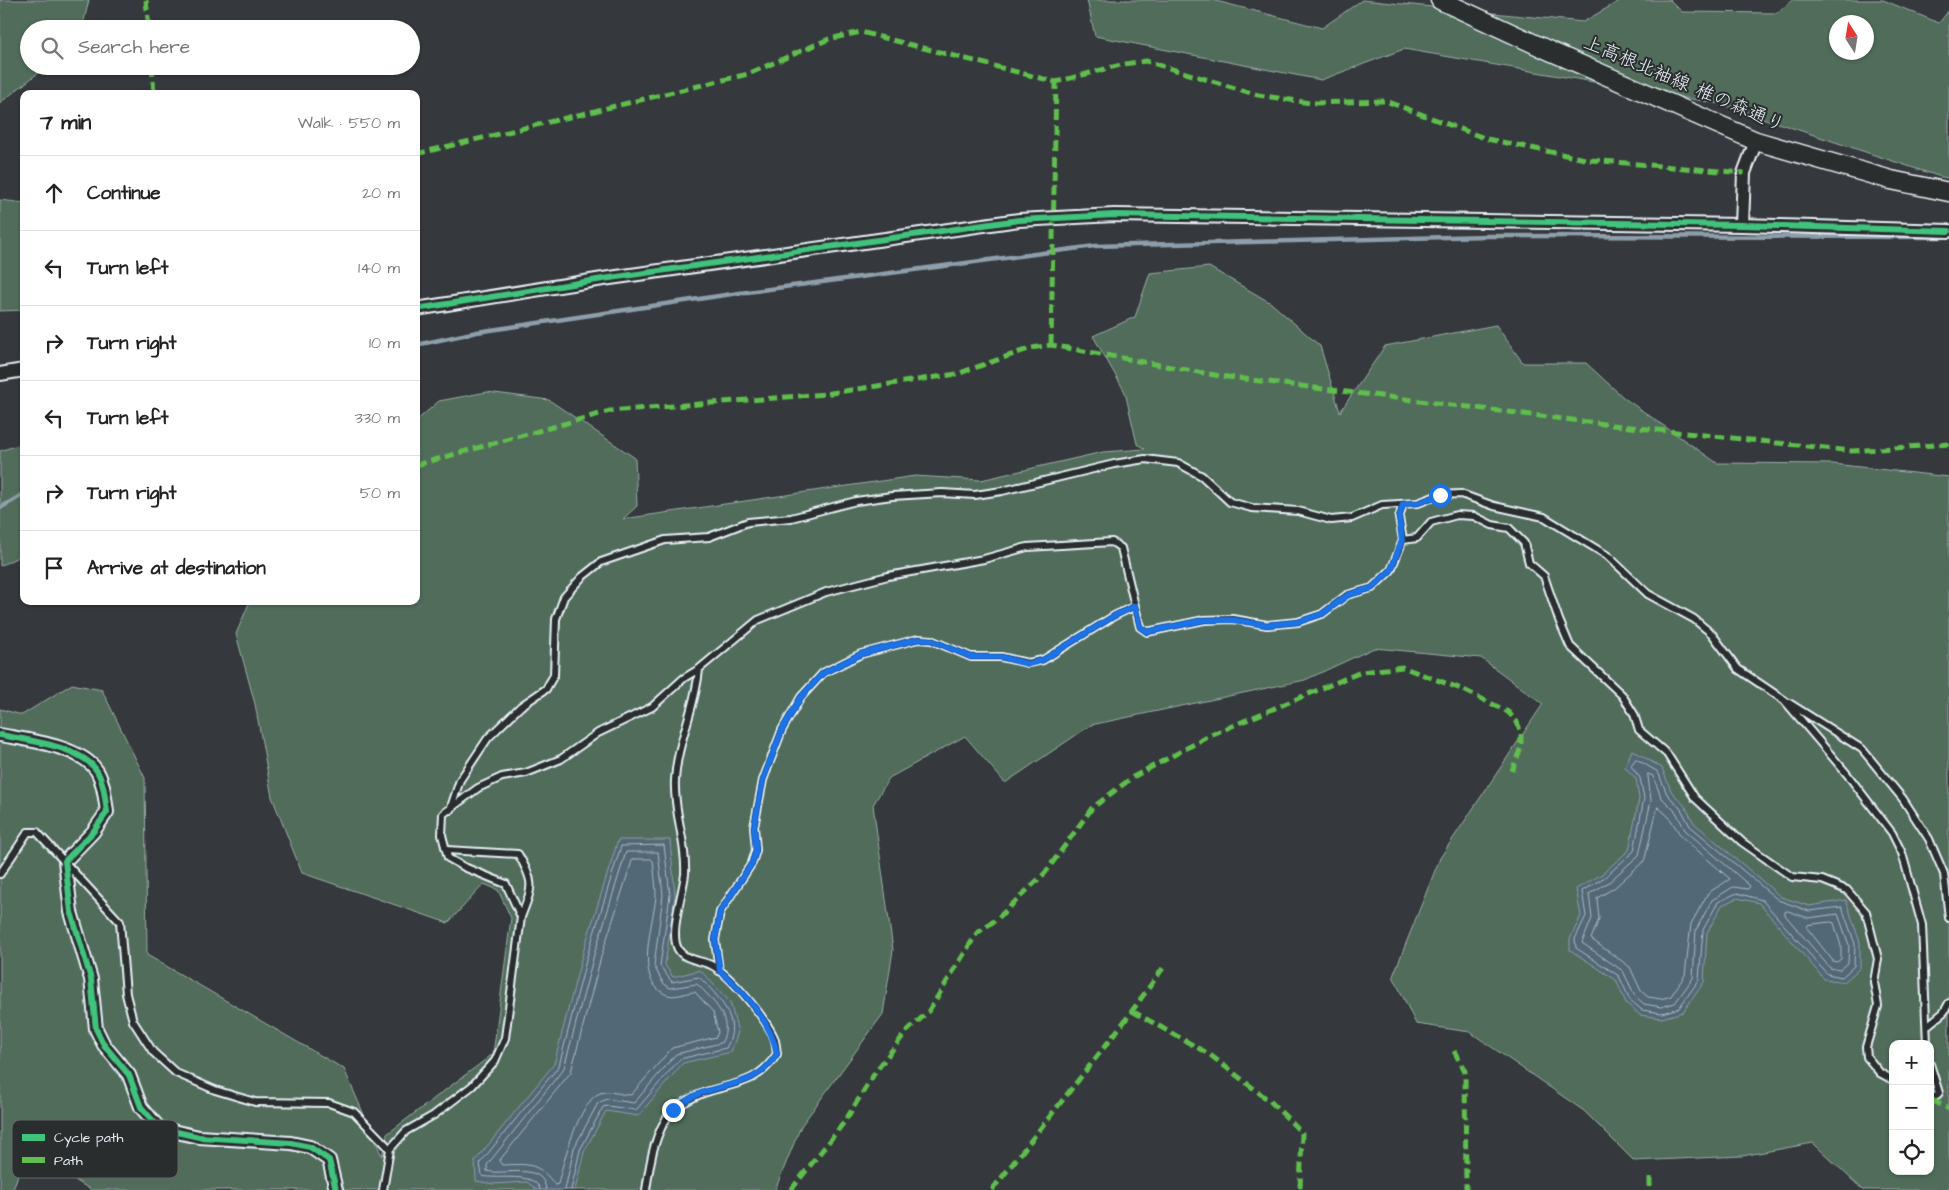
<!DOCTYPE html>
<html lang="en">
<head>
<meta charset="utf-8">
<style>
	:root { --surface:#fff; --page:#f6f6f6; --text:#222; --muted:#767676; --line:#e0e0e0 }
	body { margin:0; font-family:"Architects Daughter","Klee One",sans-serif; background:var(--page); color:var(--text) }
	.controls { position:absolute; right:15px; bottom:15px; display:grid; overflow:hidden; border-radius:10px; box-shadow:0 1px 4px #0004 }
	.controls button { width:45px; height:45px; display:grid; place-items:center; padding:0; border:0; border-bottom:1px solid var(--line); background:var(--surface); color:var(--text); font:25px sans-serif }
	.compass { position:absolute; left:1829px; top:15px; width:45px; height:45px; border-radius:50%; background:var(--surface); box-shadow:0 1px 4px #0004; rotate:348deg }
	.stop { position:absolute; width:15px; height:15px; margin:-11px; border:4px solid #1a73e8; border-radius:50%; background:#fff }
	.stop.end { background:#1a73e8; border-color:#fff; box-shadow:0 1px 5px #0008 }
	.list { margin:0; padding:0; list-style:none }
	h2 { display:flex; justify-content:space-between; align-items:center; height:65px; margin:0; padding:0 20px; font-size:21px }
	h2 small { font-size:16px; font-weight:400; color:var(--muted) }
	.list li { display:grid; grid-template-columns:32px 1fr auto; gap:15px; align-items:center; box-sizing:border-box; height:75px; padding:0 20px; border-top:1px solid var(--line) }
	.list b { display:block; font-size:19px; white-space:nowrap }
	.list em { font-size:16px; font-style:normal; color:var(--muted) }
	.icon { flex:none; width:28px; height:28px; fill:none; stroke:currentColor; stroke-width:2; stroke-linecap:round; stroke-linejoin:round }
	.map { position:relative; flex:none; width:1949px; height:1190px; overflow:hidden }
	.search { position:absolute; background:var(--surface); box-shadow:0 1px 4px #0004; left:20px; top:20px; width:400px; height:55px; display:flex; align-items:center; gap:12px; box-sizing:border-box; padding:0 18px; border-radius:28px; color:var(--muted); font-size:19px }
	.panel { position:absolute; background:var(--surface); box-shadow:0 1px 4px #0004; left:20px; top:90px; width:400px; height:515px; border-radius:10px }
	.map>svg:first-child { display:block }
	.green { fill:#516c5a; stroke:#9caea9; fill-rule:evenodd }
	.water { fill:#526776; stroke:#8e9eaa }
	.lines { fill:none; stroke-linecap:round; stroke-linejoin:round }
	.shore { stroke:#acbac4; stroke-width:1 }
	.stream { stroke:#8e9eaa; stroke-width:4.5 }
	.service-casing { stroke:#e8f1f8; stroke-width:10 }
	.minor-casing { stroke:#e8f1f8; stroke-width:16 }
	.secondary-casing { stroke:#e8f1f8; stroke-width:21 }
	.service { stroke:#2a2d2e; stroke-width:6 }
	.minor { stroke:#2a2d2e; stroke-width:12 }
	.secondary { stroke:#2a2d2e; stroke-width:18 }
	.service-bridge-casing { stroke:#e8f1f8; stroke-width:10; stroke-linecap:butt }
	.service-bridge { stroke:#2a2d2e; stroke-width:6 }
	.quiet { stroke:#5fbe4e; stroke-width:5; stroke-dasharray:10 5; stroke-linecap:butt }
	.cycleway-casing { stroke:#2a2d2e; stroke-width:9 }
	.cycleway { stroke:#40c37c; stroke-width:6 }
	.route { stroke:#1a73e8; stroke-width:6 }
	.labels { text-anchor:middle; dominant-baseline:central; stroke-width:4; stroke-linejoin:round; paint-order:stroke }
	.street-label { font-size:19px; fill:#e8f1f8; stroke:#2a2d2e }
	.key { fill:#2a2d2e; stroke:#63686b; stroke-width:1 }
	.key-label { font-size:14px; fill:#e8f1f8 }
</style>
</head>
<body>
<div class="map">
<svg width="1949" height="1190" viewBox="0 0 1949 1190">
	<rect width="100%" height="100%" fill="#35383c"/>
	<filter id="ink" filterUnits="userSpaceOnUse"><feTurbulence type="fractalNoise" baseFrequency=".02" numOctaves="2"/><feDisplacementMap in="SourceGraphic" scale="10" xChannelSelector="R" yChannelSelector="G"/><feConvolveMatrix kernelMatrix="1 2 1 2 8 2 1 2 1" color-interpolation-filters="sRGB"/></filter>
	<g filter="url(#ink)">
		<path class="green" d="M 0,0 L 89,0 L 82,29 L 29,29 L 29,66 L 47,66 L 0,103 Z
			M 1087,0 L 1212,0 L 1322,28 L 1362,0 L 1583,22 L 1621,0 L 1670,0 L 1682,12 L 1777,13 L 1792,0 L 1883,0 L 1939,23 L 1949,10 L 1949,178 L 1941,177 L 1720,104 L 1404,49 L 1321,80 L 1095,36 ZM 1836,22 L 1866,22 L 1866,52 L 1836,52 Z
			M 0,200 L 24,203 L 24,310 L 0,311 Z
			M 1209,267 L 1271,303 L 1320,346 L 1340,412 L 1385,346 L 1496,325 L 1523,363 L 1586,363 L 1624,398 L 1717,463 L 1833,464 L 1949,477 L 1949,1190 L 1863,1190 L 1813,1143 L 1742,1156 L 1634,1161 L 1584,1111 L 1470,1032 L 1416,1024 L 1393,976 L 1440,858 L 1543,704 L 1481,658 L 1374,648 L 1305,680 L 1091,725 L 1005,783 L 965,736 L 889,778 L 873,805 L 893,950 L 883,1014 L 801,1126 L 775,1190 L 91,1190 L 40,1158 L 18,1175 L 13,1190 L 0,1190 L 0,709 L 22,715 L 72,684 L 102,690 L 145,778 L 147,955 L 344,1069 L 382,1156 L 387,1134 L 493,1054 L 511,918 L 498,890 L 484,884 L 448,923 L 302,873 L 272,797 L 255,704 L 236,634 L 250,601 L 416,601 L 416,421 L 439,401 L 487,392 L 549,400 L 635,458 L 637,506 L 623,519 L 915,476 L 981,480 L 1103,452 L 1145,449 L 1137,444 L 1125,392 L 1093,336 L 1135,317 L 1150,273 ZM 1893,1044 L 1930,1044 L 1930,1171 L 1893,1171 Z
			M 24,443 L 24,554 L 0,566 L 0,451 Z"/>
		<path class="water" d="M 1632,750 L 1662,768 L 1671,791 L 1685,806 L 1694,823 L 1781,897 L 1809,906 L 1846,900 L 1860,943 L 1860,968 L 1844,982 L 1824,979 L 1759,903 L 1737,898 L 1722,905 L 1707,933 L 1704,982 L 1683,1012 L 1662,1018 L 1640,1015 L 1626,1003 L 1616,980 L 1570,950 L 1570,939 L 1581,916 L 1576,889 L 1602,874 L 1629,850 L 1639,799 L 1636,779 L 1625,767 Z
			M 618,840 L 670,840 L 675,895 L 665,965 L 673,977 L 700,970 L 730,1002 L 738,1032 L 731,1052 L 683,1063 L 638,1116 L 606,1111 L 584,1152 L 575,1190 L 537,1190 L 527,1182 L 493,1184 L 476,1181 L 475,1161 L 554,1064 L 583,952 Z"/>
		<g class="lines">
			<path class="shore" d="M 1636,759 L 1658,772 L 1667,794 L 1681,809 L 1690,826 L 1778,900 L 1809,911 L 1842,907 L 1855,944 L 1854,966 L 1842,977 L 1827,974 L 1762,900 L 1737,893 L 1718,902 L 1703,930 L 1699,980 L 1679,1008 L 1662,1013 L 1642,1010 L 1630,1000 L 1619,976 L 1576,948 L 1575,939 L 1586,916 L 1582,891 L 1605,877 L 1634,851 L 1644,798 L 1640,778 L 1631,766 Z
				M 1648,774 L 1653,776 L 1661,797 L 1676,812 L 1685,830 L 1750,886 L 1748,889 L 1733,887 L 1712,900 L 1696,930 L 1693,978 L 1675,1003 L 1661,1007 L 1644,1004 L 1635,996 L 1623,971 L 1582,943 L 1592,918 L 1589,894 L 1609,882 L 1639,855 L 1651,801 Z
				M 1658,807 L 1669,817 L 1681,836 L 1730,879 L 1708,893 L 1691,924 L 1685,975 L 1671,996 L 1661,999 L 1648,997 L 1641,991 L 1630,967 L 1591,939 L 1599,919 L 1597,898 L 1614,888 L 1644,861 Z
				M 633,859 L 651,859 L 653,861 C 654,872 656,884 656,896 C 654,922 633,979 665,994 C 675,999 685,992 695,992 L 713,1012 L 718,1032 L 716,1037 L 672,1048 L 631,1095 C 621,1095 610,1090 600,1093 C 579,1101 563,1163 558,1184 L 555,1185 C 538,1162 529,1164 502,1165 L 499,1161 L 571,1072 L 601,957 Z
				M 1788,911 L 1808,918 L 1838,914 L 1849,945 L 1848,963 L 1840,970 L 1830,968 L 1785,915 L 1785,912 Z
				M 1831,922 L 1834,923 L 1841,946 L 1841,959 L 1837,962 L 1833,961 L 1807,928 L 1808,925 Z
				M 540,1190 C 537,1171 497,1180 482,1176 L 480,1163 L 559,1066 L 588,953 L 621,846 L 664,845 L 670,895 L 660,966 L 672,982 L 699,977 C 718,996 743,1020 726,1048 L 680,1059 L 636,1110 L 608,1106 L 603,1107 L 580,1150 L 571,1190
				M 546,1190 C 544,1161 505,1176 487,1171 L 487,1165 L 564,1068 L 594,955 L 626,852 L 658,852 L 663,895 L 654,966 L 663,983 L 670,988 L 697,984 C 712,999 735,1020 721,1043 L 676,1054 L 634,1103 L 607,1099 L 598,1103 L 574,1148 L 565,1190"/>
			<path class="stream" d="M 416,345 L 477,332 L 732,294 L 1095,246 L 1488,236 L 1943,237
				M 0,508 L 24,494"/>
			<g class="service-casing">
				<path id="service" d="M 1403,540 L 1399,518 L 1403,504
					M 1789,703 L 1862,749 L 1903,799 L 1929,839 L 1944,874 L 1949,918
					M 450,810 L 460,780 L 488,738 L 521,706 L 546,689 L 554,675 L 556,619 L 564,597 L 582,577 L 601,562 L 665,540 L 709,537 L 748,522 L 791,518 L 856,501 L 892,496 L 942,493 L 975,495 L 1002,491 L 1114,464 L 1145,459 L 1178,463 L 1202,476 L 1230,502 L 1252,508 L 1298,511 L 1331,520 L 1352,518 L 1382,505 L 1418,503 L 1439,495 L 1461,494 L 1494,506 L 1544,517 L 1608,556 L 1648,594 L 1694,619 L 1712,634 L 1738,669 L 1784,700 L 1847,774 L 1892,833 L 1902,853 L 1922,925 L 1927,1044
					M 446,850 L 518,854 C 535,883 533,886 521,917
					M 0,874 L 28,832 L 37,832
					M 120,922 L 126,994 L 133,1021 L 153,1052 L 176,1073 L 215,1090 L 255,1102 L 329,1103 L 354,1112 L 390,1149
					M 719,971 L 715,940 L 720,912 L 752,863 L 756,850 L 754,827 L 763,780 L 782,730 L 801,697 L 823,673 L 861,654 L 918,639 L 931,640 L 971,657 L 1001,657 L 1028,663 L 1043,660 L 1114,616 L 1135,606
					M 1927,1026 L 1944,1012 L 1949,1003
					M 1930,1064 L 1939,1093 L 1932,1100 L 1930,1099
					M 383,1190 L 390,1149 L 406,1131 L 434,1115 L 472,1086 L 495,1061 L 505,1038 L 521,917 L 506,884 L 464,867 L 448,858 L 442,835 L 443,814 L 478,788 L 502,777 L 526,773 L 561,759 L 598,733 L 652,707 L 684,678 L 699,669
					M 646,1190 C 650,1163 654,1132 672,1111 C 675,1107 681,1105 685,1102 C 719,1080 752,1093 777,1054 C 776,1048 776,1040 773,1035 C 764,1017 729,973 711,965 C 700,960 684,960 678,949 C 669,933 683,893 685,874 C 687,842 673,812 675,780 C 677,742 696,707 699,669 L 758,620 L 826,592 L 888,576 L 984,559 L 1027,547 L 1112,542 L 1121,548 L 1140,627 L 1147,632 L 1204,620 L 1233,619 L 1267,625 L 1298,622 L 1322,614 L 1347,595 L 1372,588 L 1391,570 L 1403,540 L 1417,538 L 1431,522 L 1457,515 L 1474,516 L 1492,525 L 1509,528 L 1524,543 L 1529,563 L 1544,576 L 1559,620 L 1570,646 L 1622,695 L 1634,714 L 1639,730 L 1667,754 L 1695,798 L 1742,842 L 1792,877 L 1822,880 L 1847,890 L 1866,912 L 1878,959 L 1874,982 L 1878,1006 L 1866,1047 L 1867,1057 L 1880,1073 L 1893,1080"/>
			</g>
			<g class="minor-casing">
				<path id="minor" d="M 1742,225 L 1744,173 L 1756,141
					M 416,309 L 603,279 L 1019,220 L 1114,215 L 1742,225 L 1949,231
					M 0,374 L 24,370
					M 0,735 C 27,740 81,746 97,771 C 104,783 105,798 107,812 L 93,832 L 65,861 L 71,912 L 91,979 L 96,1029 L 104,1045 L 129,1075 L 141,1107 L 159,1128 L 199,1137 L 291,1143 L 310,1147 L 329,1160 L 336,1190"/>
			</g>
			<g class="secondary-casing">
				<path id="secondary" d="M 1440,0 L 1552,52 L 1756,141 L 1891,180 L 1949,192"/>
			</g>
			<use href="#service" class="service"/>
			<use href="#minor" class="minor"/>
			<use href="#secondary" class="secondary"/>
			<g class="service-bridge-casing">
				<path id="service-bridge" d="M 37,832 L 120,922"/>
			</g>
			<use href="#service-bridge" class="service-bridge"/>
			<path class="quiet" d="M 146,0 L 149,29
				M 152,66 L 154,94
				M 416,154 L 748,74 L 829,39 L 861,32 L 1056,82 L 1124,64 L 1146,61 L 1258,95 L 1310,103 L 1386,101 L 1487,139 L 1590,160 L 1744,173
				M 1051,345 L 1056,82
				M 416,465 L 610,411 L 825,394 L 957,374 L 1031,348 L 1051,345 L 1220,376 L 1612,425 L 1852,451 L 1949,444
				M 1132,1011 L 1209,1054 L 1271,1102 L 1302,1133 L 1300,1190
				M 1454,1051 L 1465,1071 L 1466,1190
				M 1932,1100 L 1949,1109
				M 1650,1177 L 1650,1190
				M 791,1190 L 845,1121 L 876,1071 L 906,1032 L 928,1012 L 977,933 L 997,919 L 1045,873 L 1092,808 L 1133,777 L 1213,734 L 1361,672 L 1402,667 L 1464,690 L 1508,712 L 1517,722 L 1521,733 L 1521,747 L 1512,771
				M 992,1190 L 1124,1022 L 1163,968"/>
			<g class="cycleway-casing">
				<path id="cycleway" d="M 416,309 L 603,279 L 1019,220 L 1114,215 L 1742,225 L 1949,231
					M 0,735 C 27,740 81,746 97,771 C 104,783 105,798 107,812 L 93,832 L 65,861 L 71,912 L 91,979 L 96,1029 L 104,1045 L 129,1075 L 141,1107 L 159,1128 L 199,1137 L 291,1143 L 310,1147 L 329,1160 L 336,1190"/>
			</g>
			<use href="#cycleway" class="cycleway"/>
		</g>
	</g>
	<g class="lines" filter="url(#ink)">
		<path class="route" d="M 673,1110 C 680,1105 688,1099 696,1095 C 729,1081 755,1088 777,1054 C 771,1021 744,992 720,971 L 715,940 L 720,912 L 752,863 L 756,850 L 754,827 L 763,780 L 782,730 L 801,697 L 823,673 L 861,654 L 918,639 L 931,640 L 971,657 L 1001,657 L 1028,664 L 1043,660 L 1114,616 L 1135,606 L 1140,627 L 1147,632 L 1204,620 L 1233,620 L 1267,625 L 1298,622 L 1322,614 L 1348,595 L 1372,588 L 1391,570 L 1402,540 L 1399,518 L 1403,504 L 1418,503 L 1440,495"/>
	</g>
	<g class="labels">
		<g class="street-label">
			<text transform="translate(1684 84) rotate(23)">上高根北袖線 椎の森通り</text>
		</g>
	</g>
	<rect x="12" y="1120" width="166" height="58" rx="8" class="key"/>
	<rect x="22" y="1134" width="23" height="7" fill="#40c37c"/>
	<rect x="22" y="1157" width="23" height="6" fill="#5fbe4e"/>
	<g class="key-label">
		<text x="54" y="1142">Cycle path</text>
		<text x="54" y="1165">Path</text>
	</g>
</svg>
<div class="controls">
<button>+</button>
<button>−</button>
<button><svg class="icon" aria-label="locate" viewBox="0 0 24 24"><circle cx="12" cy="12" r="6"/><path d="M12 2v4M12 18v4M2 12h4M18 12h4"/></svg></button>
</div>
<svg class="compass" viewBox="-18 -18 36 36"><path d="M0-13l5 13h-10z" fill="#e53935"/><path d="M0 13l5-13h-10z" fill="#767676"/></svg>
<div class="stop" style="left:1440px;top:495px"></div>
<div class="stop end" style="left:673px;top:1110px"></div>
<div class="search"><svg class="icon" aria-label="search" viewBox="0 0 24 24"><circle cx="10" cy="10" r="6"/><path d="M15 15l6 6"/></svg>Search here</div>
<section class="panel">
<h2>7 min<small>Walk · 550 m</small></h2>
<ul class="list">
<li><svg class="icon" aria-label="ahead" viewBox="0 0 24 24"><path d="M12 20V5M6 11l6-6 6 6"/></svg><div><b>Continue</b></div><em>20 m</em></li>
<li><svg class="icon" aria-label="left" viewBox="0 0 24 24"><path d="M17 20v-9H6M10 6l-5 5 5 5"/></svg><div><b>Turn left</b></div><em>140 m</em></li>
<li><svg class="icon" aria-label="right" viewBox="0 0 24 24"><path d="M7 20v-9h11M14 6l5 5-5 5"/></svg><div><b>Turn right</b></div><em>10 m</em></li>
<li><svg class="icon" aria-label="left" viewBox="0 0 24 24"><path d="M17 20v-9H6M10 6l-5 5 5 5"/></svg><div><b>Turn left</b></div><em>330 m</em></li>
<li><svg class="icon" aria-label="right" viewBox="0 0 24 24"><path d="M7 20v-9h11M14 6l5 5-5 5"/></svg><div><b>Turn right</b></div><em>50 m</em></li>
<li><svg class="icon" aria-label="arrive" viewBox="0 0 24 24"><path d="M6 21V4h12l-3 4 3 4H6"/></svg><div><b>Arrive at destination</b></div></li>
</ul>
</section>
</div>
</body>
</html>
